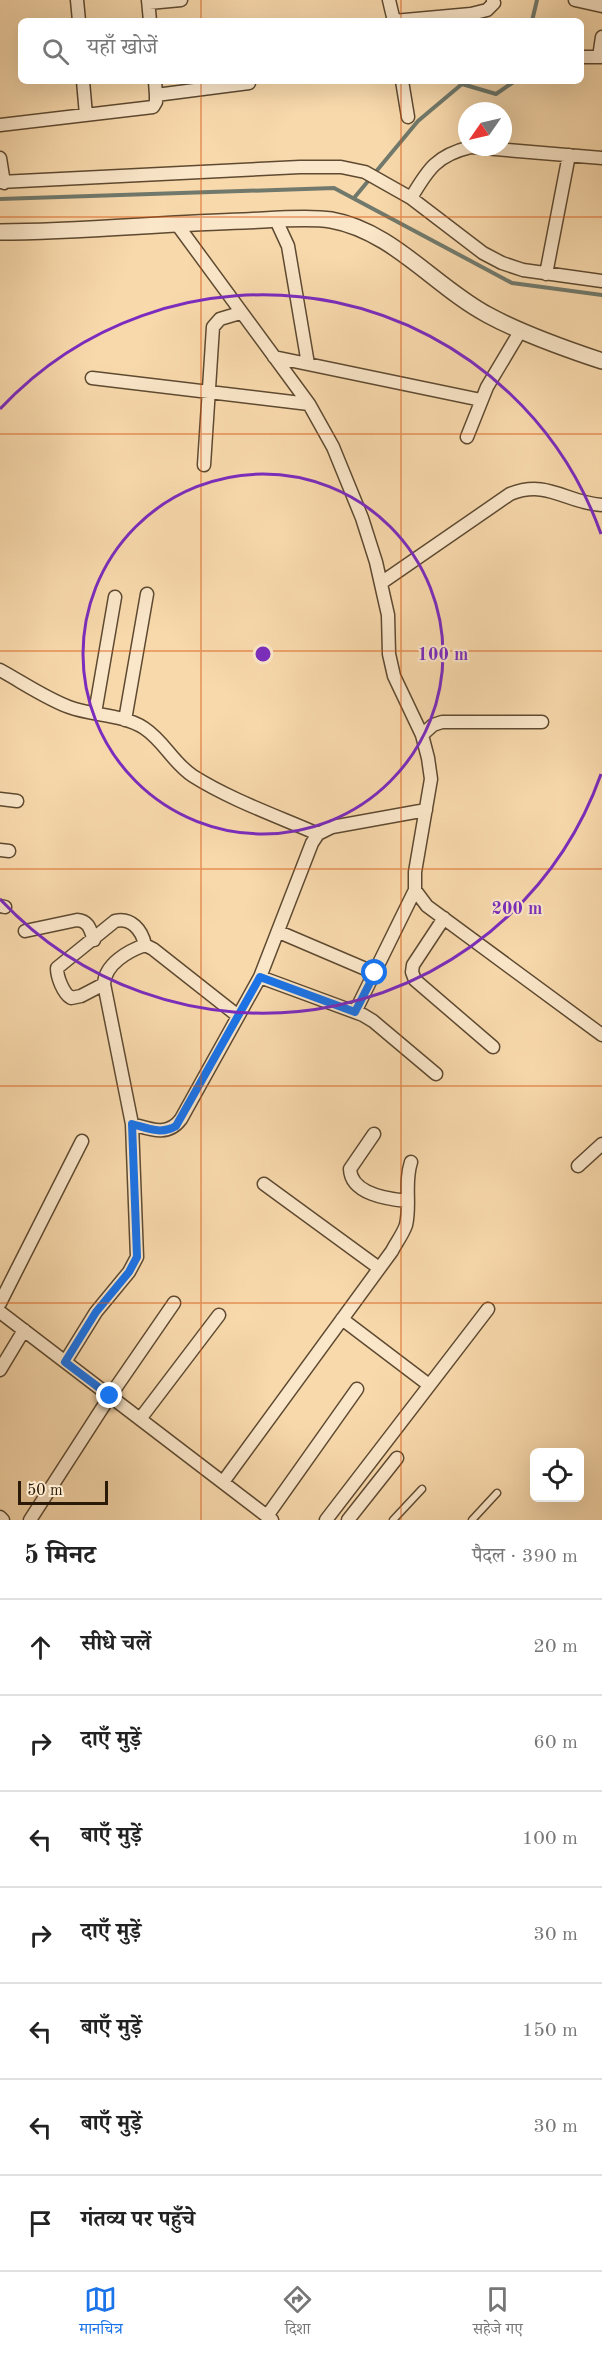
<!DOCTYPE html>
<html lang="hi">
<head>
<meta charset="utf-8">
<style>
	:root { --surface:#fff; --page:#f2f2f2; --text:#222; --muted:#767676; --line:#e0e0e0; --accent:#1a73e8 }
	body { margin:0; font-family:"Old Standard TT","Noto Serif Devanagari",serif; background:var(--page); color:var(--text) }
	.controls { position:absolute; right:18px; bottom:18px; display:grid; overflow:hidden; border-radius:9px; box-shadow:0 6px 24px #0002 }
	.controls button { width:54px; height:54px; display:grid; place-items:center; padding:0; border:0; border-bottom:2px solid var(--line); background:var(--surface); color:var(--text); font:30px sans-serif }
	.compass { position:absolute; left:458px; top:102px; width:54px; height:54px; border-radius:50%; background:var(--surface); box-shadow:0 6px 24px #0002; rotate:236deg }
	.scale { position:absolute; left:18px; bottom:15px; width:90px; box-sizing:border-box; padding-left:6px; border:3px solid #2b1a08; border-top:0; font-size:16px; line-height:21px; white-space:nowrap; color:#2b1a08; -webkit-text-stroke:4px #fae6c9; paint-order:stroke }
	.stop { position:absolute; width:18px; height:18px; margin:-14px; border:4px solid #1a73e8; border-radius:50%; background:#fff }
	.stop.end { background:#1a73e8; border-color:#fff; box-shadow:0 2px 6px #0008 }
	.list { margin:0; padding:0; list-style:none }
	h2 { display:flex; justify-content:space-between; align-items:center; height:78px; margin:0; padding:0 24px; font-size:26px }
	h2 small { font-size:20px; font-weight:400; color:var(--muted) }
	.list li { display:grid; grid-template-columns:39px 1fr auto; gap:18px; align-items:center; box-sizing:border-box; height:96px; padding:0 24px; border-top:2px solid var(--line) }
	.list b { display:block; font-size:22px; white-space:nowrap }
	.list em { font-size:20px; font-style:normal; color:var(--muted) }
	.icon { flex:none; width:33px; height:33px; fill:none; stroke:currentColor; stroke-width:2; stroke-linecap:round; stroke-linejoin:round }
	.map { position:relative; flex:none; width:602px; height:1520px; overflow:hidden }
	.search { position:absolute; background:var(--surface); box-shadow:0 6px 24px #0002; left:18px; right:18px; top:18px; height:66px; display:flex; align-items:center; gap:15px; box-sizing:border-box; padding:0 21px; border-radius:9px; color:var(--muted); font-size:22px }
	.sheet { height:750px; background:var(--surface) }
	nav { display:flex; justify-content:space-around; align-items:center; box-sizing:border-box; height:84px; border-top:2px solid var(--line); background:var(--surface); font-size:16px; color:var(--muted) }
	nav a { display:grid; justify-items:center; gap:3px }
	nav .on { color:var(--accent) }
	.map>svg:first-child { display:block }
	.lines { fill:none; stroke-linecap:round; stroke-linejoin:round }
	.stream { stroke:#70796c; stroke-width:4 }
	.service-casing { stroke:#5e4a31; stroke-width:9 }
	.minor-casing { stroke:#5e4a31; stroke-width:15 }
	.tertiary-casing { stroke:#5e4a31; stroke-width:18 }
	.service { stroke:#fae6c9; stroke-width:6 }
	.minor { stroke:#fae6c9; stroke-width:12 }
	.tertiary { stroke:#fae6c9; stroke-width:15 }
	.route { stroke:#1a73e8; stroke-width:8 }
	.grid { fill:none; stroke:#d5530c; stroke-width:1.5; stroke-opacity:0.55 }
	.ring { fill:none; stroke:#7b2cbf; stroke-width:3 }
	.centre { fill:#7b2cbf; stroke:#fae6c9; stroke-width:3 }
	.ring-label { font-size:18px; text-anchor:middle; font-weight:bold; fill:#7b2cbf; stroke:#fae6c9; stroke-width:4.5; stroke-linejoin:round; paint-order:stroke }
</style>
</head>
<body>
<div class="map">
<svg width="602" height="1520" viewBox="0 0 602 1520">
	<rect width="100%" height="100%" fill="#f8d9ac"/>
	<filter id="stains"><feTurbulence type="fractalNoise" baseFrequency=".00333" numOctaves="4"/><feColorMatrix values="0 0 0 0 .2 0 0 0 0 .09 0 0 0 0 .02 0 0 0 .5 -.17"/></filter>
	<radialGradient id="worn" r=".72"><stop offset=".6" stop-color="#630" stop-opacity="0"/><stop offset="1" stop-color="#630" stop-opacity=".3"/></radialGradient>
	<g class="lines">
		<path class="stream" d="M 532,21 L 537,0
			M 354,198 L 418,121 L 462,84 L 496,94 L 515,81
			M 0,199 L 334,188 L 512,283 L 602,295"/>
		<g class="service-casing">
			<path id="service" d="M 393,1520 L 422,1489
				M 472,1520 L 497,1493"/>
		</g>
		<g class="minor-casing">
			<path id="minor" d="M 77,0 L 79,21
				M 148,0 L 150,21
				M 389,0 L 394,21
				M 575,0 L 602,6
				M 149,3 L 181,0
				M 394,21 L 471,14 L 487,10 L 494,3 L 493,0
				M 581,57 L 602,57
				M 599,57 L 602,37
				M 83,81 L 86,115
				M 155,81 L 156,95 L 249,83
				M 402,81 L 408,117
				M 0,125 L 153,107 L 156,102 L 156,95
				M 0,158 L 4,183
				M 0,182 L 300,167 L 341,167 L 365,172 L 411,198 L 483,253 L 502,263 L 523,270 L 602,281
				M 411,198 C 428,169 437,155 471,147 L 602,158
				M 276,220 L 288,246 L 308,364
				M 176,223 L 309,404 L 333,447 L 362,518 L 376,562 L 388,615 L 389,654 L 394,676 L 422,735 L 428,758 L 431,779 L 415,872 L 415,890 L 427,906 L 602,1035
				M 546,274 L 569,155
				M 274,357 L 481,400
				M 92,378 L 309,404
				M 467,437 L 487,387 L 521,330
				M 204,465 L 213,327 L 220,319 L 240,313
				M 381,583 L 510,494 C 548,479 566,503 602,505
				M 0,670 C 22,682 45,698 69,707 C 93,716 122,714 144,728 C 164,741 173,763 193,776 C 231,800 277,816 318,834
				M 95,713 L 115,597
				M 125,720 L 147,594
				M 422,735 L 433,725 L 442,722 L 542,722
				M 0,799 L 17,801
				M 0,850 L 9,851
				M 0,906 L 5,907
				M 444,918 L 413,965 L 412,972 L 415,980 L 493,1047
				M 25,931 L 77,920 C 89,921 90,929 94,940
				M 279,932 L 375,973
				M 260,977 L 363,1015 L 373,1021 L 436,1074
				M 104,984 L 81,996 L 71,998 C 63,993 57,977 57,968 L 115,921 C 131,917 142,930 145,945
				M 355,1012 L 415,890
				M 132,1124 C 150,1129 168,1137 181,1119 L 260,977 L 312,843 L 318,834 L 332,827 L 426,810
				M 374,1134 L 350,1169 C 351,1194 387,1199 407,1201
				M 578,1166 L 602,1144
				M 264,1184 L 379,1268
				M 0,1303 L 82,1141
				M 0,1312 L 272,1520
				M 342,1319 L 429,1385
				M 65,1362 L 96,1312 L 129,1272 L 137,1257 L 132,1124 L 104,984 C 105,964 128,951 145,945 L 153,949 L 238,1016
				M 0,1370 L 24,1330
				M 140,1419 L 219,1315
				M 223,1482 L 392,1251 C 396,1243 403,1234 406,1225 C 411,1204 404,1183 411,1162
				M 267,1516 L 357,1389
				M 0,1517 L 3,1520
				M 30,1520 L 110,1396 L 174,1303
				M 326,1520 L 488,1309
				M 348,1520 L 397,1458"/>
		</g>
		<g class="tertiary-casing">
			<path id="tertiary" d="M 0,232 C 82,232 163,223 244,221 C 269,220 307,216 331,220 C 393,231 435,287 488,315 C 521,333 566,349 602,361"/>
		</g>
		<use href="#service" class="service"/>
		<use href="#minor" class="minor"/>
		<use href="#tertiary" class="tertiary"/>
	</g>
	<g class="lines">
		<path class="route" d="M 110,1396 L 65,1362 L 96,1312 L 129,1272 L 137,1257 L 132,1124 C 147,1128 161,1135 176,1126 L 260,977 L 355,1012 L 375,973"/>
	</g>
	<path class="grid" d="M 201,0 L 201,21M 401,0 L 401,21M 201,81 L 201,1520M 401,81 L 401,1520M 0,217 L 602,217M 0,434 L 602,434M 0,651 L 602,651M 0,869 L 602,869M 0,1086 L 602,1086M 0,1303 L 602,1303"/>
	<g class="ring">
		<circle cx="263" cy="654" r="180"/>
		<path d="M601 774A359 359 0 0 1 0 899M0 409A359 359 0 0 1 601 534"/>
	</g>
	<circle cx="263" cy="654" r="9" class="centre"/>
	<g class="ring-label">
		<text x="443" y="660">100 m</text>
		<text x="517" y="914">200 m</text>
	</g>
	<rect width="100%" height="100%" filter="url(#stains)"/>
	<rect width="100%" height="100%" fill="url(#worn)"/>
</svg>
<div class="controls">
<button><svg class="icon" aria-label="locate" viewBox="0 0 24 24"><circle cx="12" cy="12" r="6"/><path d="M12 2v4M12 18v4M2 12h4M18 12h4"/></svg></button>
</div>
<svg class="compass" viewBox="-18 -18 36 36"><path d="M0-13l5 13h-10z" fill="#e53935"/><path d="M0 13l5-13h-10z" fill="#767676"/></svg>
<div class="scale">50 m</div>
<div class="stop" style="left:375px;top:973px"></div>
<div class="stop end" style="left:110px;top:1396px"></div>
<div class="search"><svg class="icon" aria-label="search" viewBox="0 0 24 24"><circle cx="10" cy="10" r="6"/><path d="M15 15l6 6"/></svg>यहाँ खोजें</div>
</div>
<section class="sheet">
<h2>5 मिनट<small>पैदल · 390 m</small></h2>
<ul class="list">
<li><svg class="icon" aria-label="ahead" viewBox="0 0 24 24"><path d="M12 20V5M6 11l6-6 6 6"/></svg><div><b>सीधे चलें</b></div><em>20 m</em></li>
<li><svg class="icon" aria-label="right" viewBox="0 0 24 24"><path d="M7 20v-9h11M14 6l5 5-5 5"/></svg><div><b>दाएँ मुड़ें</b></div><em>60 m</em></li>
<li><svg class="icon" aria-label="left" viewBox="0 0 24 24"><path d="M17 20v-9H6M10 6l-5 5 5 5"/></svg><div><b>बाएँ मुड़ें</b></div><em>100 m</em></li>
<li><svg class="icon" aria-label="right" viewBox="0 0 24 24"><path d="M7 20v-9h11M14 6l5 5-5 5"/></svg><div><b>दाएँ मुड़ें</b></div><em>30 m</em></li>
<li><svg class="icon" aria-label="left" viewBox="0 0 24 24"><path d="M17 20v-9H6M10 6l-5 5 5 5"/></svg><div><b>बाएँ मुड़ें</b></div><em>150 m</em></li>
<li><svg class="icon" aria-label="left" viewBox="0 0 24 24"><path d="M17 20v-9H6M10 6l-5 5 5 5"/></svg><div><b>बाएँ मुड़ें</b></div><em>30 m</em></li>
<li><svg class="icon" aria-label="arrive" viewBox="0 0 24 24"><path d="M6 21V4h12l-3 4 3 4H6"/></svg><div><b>गंतव्य पर पहुँचे</b></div></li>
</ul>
</section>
<nav>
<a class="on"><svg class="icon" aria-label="map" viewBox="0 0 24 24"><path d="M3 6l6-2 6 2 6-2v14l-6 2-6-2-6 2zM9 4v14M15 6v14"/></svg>मानचित्र</a>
<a><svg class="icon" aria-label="directions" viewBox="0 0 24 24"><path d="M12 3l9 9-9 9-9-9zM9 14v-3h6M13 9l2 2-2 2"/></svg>दिशा</a>
<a><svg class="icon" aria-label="saved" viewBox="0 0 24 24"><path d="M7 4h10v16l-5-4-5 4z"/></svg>सहेजे गए</a>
</nav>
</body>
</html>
